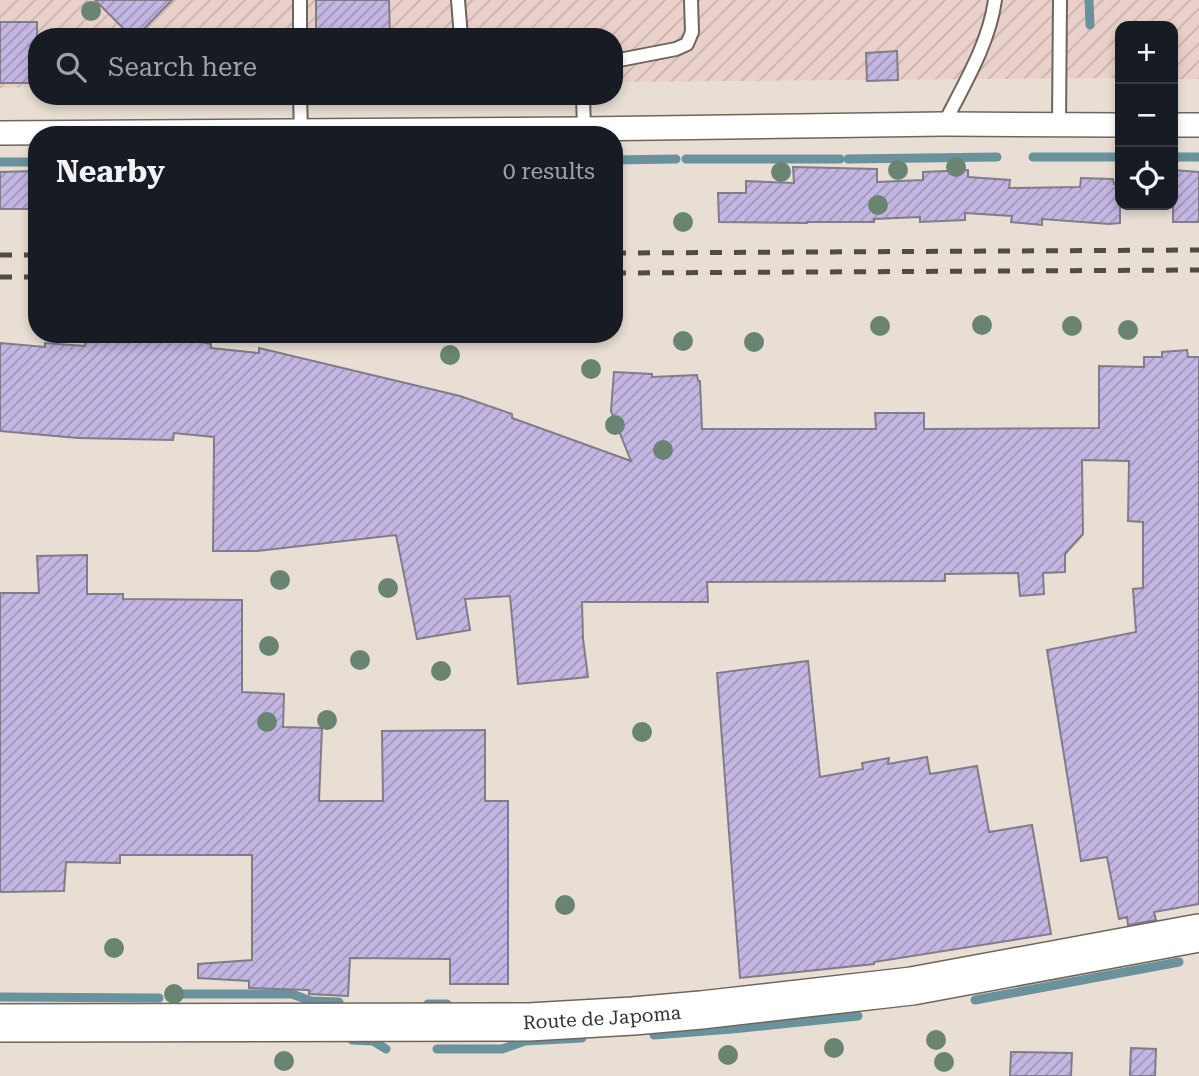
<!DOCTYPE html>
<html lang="en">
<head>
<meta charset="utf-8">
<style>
	:root { --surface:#171b24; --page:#20242c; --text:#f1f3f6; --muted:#9ea1a6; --line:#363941 }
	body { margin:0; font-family:"Roboto Serif",serif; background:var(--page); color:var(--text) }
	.controls { position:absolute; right:21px; top:21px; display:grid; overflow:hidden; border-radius:14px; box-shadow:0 4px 10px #0003 }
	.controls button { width:63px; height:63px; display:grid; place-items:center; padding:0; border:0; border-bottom:2px solid var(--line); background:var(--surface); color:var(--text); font:35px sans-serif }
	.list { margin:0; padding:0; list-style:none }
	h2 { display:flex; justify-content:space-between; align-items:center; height:91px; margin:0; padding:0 28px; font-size:30px }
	h2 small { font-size:23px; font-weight:400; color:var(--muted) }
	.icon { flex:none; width:38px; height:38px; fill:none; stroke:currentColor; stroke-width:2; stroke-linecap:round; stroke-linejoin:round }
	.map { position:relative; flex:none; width:1199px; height:1076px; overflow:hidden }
	.search { position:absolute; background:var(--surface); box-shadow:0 4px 10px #0003; left:28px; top:28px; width:595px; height:77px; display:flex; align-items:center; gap:18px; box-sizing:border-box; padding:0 24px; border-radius:28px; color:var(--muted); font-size:26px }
	.panel { position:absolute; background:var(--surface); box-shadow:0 4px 10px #0003; left:28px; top:126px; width:595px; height:217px; border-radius:28px }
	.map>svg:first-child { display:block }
	.industrial { fill:url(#industrial-furrows) }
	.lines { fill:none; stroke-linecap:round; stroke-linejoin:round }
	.stream { stroke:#6a929c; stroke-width:9 }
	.building { fill:url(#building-hatch); stroke:#807c89; stroke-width:2 }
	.service-casing { stroke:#6e655c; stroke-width:16 }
	.minor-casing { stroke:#6e655c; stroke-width:26 }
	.primary-casing { stroke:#6e655c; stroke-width:40 }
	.service { stroke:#fff; stroke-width:12 }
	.minor { stroke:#fff; stroke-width:23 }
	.primary { stroke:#fff; stroke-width:37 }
	.rail { stroke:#514c47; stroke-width:5; stroke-dasharray:12 12; stroke-linecap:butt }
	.tree { fill:#698572 }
	.labels { text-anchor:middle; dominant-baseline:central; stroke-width:5; stroke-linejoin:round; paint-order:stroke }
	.street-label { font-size:19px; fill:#35312d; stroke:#e9ded4 }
</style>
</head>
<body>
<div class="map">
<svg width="1199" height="1076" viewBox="0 0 1199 1076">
	<defs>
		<pattern id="industrial-furrows" width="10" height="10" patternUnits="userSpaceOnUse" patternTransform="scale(1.75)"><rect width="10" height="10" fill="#ead0ca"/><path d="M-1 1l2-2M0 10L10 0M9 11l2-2" fill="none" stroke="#c9b3ae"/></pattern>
		<pattern id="building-hatch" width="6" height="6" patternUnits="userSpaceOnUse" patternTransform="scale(1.75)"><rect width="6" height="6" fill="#c4b6e3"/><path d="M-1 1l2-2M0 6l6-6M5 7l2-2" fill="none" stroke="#a095b8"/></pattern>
	</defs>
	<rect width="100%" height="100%" fill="#e9ded4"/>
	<path class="industrial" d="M 0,0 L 1199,0 L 1199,79 L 1173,79 L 1173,26 L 1120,26 L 1120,78 L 614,82 L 614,37 L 37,37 L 37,87 L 0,88 Z"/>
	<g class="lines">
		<path class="stream" d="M 1089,0 L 1090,25
			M 1033,157 L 1120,157
			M 1173,157 L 1199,157
			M 686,159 L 840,159
			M 848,159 L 997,157
			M 614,160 L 676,159
			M 0,162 L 37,162
			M 181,994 L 292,994 L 311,1001 L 339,1002
			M 0,997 L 159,998
			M 975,1000 L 1179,962
			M 428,1004 L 447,1004
			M 654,1035 L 732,1029 L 858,1016
			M 352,1040 L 373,1041 L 386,1049
			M 437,1049 L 502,1049 L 525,1041 L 582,1038"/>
	</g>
	<path class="building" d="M 95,0 L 172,0 L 136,37 L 132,37 Z
		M 316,0 L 389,0 L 390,37 L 316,37 Z
		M 0,22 L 37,22 L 37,83 L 0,83 Z
		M 897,51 L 898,80 L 867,81 L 866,53 Z
		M 793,167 L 877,169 L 877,182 L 923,180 L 923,172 L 968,170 L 968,177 L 1010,180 L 1009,188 L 1080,187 L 1081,178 L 1113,179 L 1114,184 L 1120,183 L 1120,223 L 1109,224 L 1042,219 L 1042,225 L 1011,222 L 1012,216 L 965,213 L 965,220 L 920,222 L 920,217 L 874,219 L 874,222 L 807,222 L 807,223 L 719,222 L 718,193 L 746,193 L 746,181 L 794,183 Z
		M 1173,170 L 1199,172 L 1199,222 L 1173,222 Z
		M 34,171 L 35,209 L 0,209 L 0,172 Z
		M 85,337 L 120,340 L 120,337 L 184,342 L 185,339 L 211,344 L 211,348 L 259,353 L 259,348 L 460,396 L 512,414 L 512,418 L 631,461 L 611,411 L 614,372 L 652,374 L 652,377 L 697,375 L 698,381 L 700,381 L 702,429 L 876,429 L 875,413 L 924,413 L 924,429 L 1099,428 L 1099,366 L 1144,367 L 1144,357 L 1162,357 L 1162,352 L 1187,350 L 1188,357 L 1199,357 L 1199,904 L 1154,912 L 1156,920 L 1128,925 L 1127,917 L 1119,919 L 1107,857 L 1081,861 L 1047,650 L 1136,632 L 1133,589 L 1143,588 L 1143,522 L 1128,521 L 1129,461 L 1082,460 L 1083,534 L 1065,554 L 1065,572 L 1043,573 L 1044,594 L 1020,596 L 1018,573 L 945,574 L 945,581 L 707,582 L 708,602 L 582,602 L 583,639 L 588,677 L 518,684 L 510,596 L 465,599 L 470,630 L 417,639 L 396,535 L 257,551 L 213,551 L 214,437 L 174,433 L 173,440 L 78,438 L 0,431 L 0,343 L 45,347 L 45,343 L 85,346 Z
		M 87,555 L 87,594 L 123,594 L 123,599 L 242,600 L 242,692 L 284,694 L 283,727 L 322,728 L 319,801 L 383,801 L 382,731 L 485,730 L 485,801 L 508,801 L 508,984 L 450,984 L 450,959 L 350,958 L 348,996 L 309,994 L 309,990 L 249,988 L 249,981 L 198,978 L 198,964 L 252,960 L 252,855 L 120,855 L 120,863 L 66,862 L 64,891 L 0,892 L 0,593 L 39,593 L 37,556 Z
		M 808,661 L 820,777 L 863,769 L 862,763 L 889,758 L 888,764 L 927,757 L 930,774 L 977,766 L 989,832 L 1032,825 L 1051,934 L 874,962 L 874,964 L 740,978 L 717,673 Z
		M 1131,1048 L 1156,1049 L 1155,1076 L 1130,1076 Z
		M 1011,1052 L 1072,1053 L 1071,1076 L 1010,1076 Z"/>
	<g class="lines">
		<g class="service-casing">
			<path id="service" d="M 300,0 L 300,37
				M 458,0 L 461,37
				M 614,61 L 676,49 L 687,44 L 692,32 L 691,0
				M 300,96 L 301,132
				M 583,96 L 584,129
				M 944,124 C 964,84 989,44 995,0
				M 1059,124 L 1060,0"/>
		</g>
		<g class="minor-casing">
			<path id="minor" d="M 1173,125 L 1199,125
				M 0,133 L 584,129 L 944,124 L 1120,125"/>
		</g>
		<g class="primary-casing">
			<g id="primary">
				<path id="s1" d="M 0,1023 L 529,1022 L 633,1016 L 701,1010 L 912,986 L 1199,933"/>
			</g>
		</g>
		<use href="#service" class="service"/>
		<use href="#minor" class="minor"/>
		<use href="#primary" class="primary"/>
		<path class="rail" d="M 614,253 L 1199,250
			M 0,255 L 37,255
			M 614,273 L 1199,270
			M 0,277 L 37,277"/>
	</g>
	<g class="tree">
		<circle cx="91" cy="11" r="10"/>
		<circle cx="956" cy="167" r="10"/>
		<circle cx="898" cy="170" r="10"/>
		<circle cx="781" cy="172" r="10"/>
		<circle cx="878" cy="205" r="10"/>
		<circle cx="683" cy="222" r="10"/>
		<circle cx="982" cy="325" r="10"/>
		<circle cx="880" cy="326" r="10"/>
		<circle cx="1072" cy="326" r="10"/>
		<circle cx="1128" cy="330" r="10"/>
		<circle cx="683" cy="341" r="10"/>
		<circle cx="754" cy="342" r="10"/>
		<circle cx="450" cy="355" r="10"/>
		<circle cx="591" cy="369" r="10"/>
		<circle cx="615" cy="425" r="10"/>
		<circle cx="663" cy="450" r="10"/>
		<circle cx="280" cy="580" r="10"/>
		<circle cx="388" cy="588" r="10"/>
		<circle cx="269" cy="646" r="10"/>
		<circle cx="360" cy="660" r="10"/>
		<circle cx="441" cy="671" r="10"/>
		<circle cx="327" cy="720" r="10"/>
		<circle cx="267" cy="722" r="10"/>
		<circle cx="642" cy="732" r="10"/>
		<circle cx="565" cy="905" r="10"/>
		<circle cx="114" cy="948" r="10"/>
		<circle cx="174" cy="994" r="10"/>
		<circle cx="936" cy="1040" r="10"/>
		<circle cx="834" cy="1048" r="10"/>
		<circle cx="728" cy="1055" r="10"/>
		<circle cx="284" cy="1061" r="10"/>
		<circle cx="944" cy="1062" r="10"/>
	</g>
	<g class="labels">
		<g class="street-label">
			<text stroke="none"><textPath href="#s1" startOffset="602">Route de Japoma</textPath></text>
		</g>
	</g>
</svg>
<div class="controls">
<button>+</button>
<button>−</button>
<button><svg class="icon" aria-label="locate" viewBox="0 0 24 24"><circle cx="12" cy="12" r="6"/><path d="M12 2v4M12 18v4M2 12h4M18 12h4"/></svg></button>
</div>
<div class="search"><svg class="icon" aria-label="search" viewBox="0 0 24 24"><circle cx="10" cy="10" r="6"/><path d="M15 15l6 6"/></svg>Search here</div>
<section class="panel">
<h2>Nearby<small>0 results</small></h2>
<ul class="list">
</ul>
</section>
</div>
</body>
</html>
